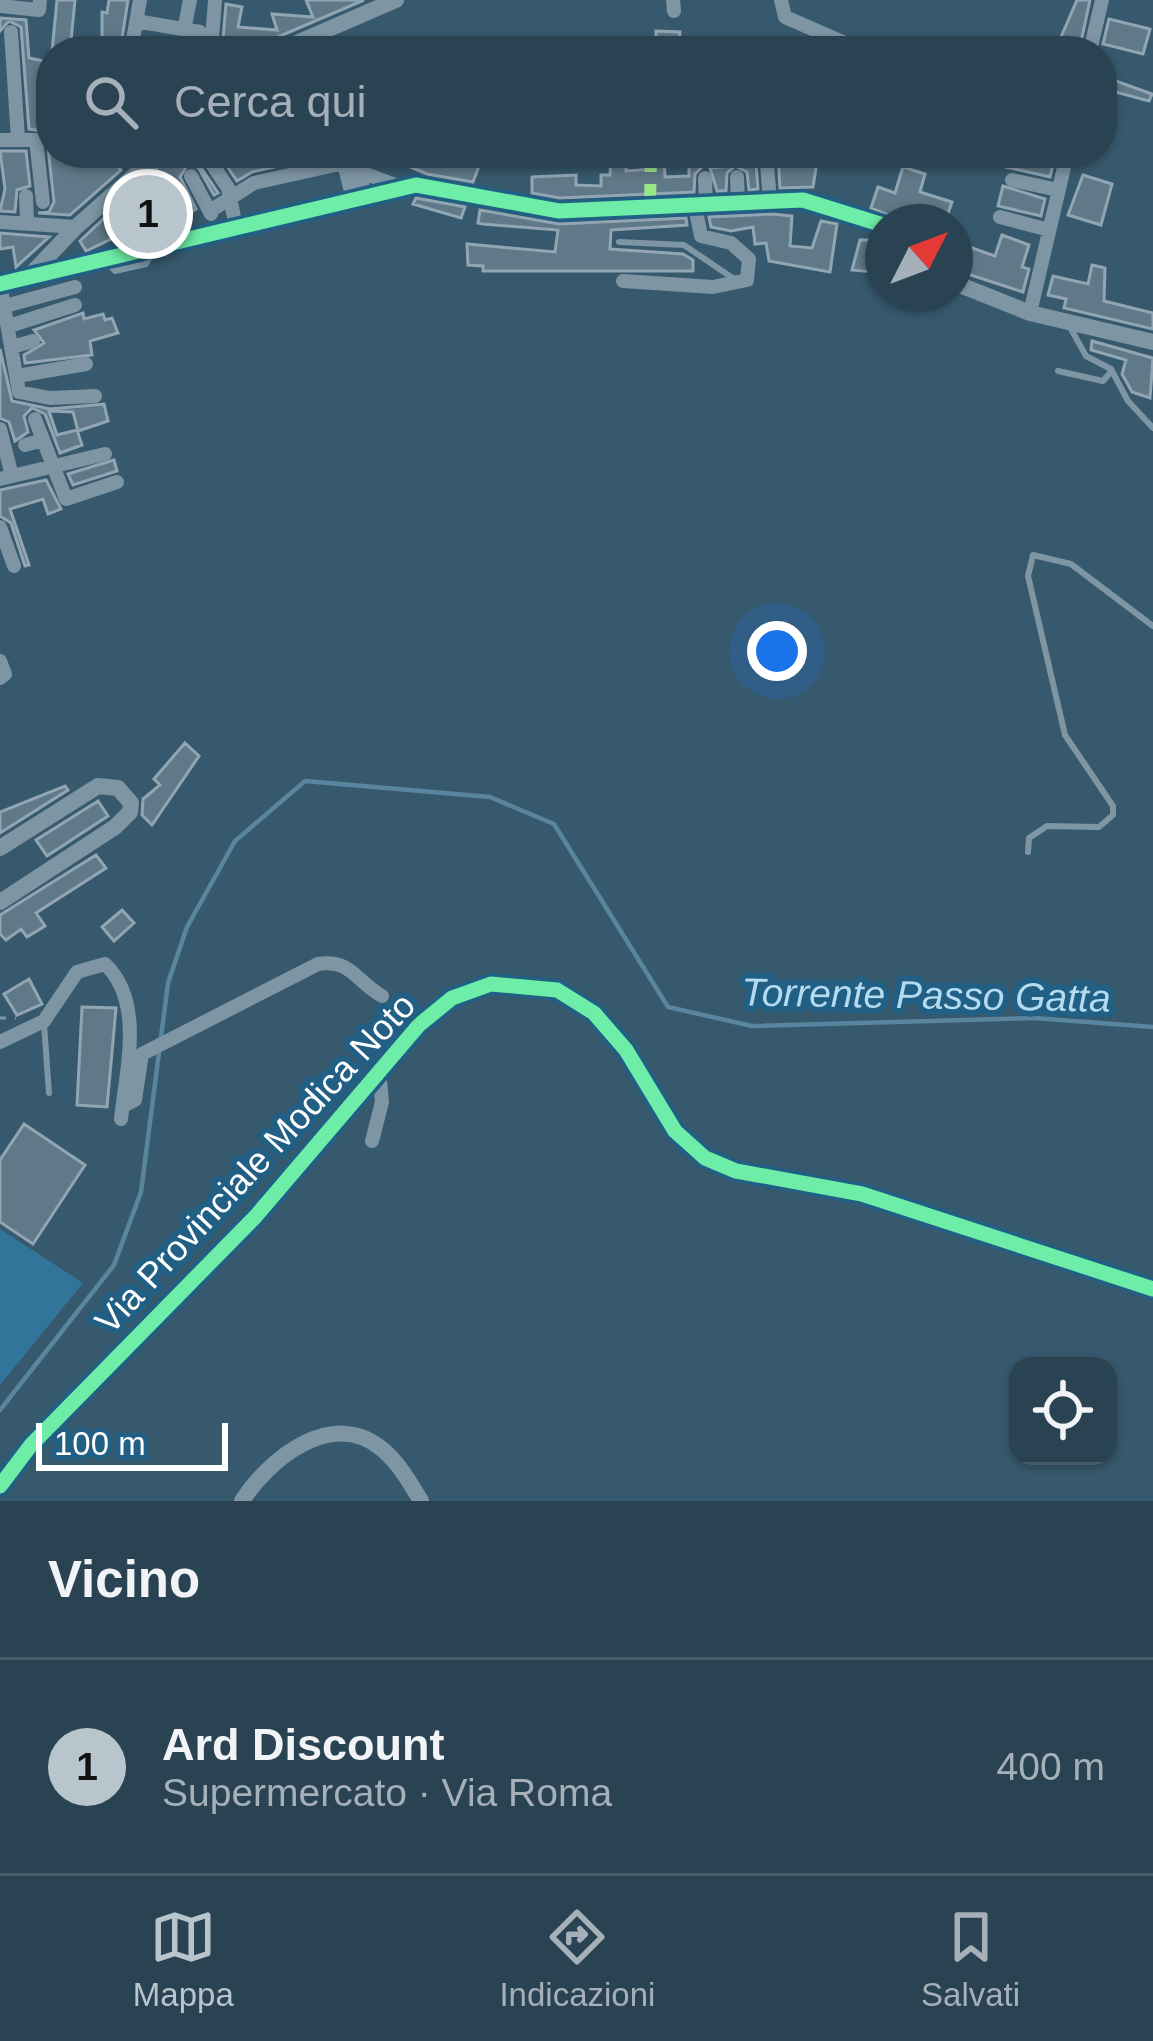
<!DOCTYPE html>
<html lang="it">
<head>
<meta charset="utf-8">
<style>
	:root { --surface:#294352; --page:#354e5c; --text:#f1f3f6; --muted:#a5b0b8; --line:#455c69; --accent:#b9c5cc }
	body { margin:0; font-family:Helvetica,sans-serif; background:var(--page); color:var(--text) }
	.controls { position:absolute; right:36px; bottom:36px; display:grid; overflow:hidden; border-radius:24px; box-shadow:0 3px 9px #0004 }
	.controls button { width:108px; height:108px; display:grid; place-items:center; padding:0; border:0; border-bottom:3px solid var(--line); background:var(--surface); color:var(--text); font:60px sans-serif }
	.compass { position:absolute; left:865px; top:204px; width:108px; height:108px; border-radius:50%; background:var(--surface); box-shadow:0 3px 9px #0004; rotate:48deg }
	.scale { position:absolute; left:36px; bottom:30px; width:192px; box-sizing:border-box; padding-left:12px; border:6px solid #fff; border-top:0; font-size:33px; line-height:42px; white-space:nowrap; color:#fff; -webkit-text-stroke:9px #215f84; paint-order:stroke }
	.you { position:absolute; left:777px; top:651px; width:42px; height:42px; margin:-30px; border:9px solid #fff; border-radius:50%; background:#1a73e8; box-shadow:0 0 0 18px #1a73e833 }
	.badge { display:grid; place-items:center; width:78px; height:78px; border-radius:50%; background:var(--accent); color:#111; font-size:39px; font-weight:700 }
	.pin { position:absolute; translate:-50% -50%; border:6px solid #fff; box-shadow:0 3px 12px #0006 }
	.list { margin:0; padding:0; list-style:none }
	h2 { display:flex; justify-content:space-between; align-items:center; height:156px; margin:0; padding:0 48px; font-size:51px }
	h2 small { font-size:39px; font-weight:400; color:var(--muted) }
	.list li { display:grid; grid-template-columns:78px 1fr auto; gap:36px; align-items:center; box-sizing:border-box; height:216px; padding:0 48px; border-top:3px solid var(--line) }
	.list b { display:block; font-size:45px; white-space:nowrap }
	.list p { margin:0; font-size:39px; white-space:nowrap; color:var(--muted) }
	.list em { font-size:39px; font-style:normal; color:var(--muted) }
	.icon { flex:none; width:66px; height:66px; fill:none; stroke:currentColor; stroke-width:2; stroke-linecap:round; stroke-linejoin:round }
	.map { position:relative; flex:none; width:1153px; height:1501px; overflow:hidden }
	.search { position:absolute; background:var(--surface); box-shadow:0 3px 9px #0004; left:36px; right:36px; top:36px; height:132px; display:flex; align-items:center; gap:30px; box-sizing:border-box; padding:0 42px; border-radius:48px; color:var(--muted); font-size:45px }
	.sheet { height:372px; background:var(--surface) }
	nav { display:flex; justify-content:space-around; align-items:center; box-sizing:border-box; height:168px; border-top:3px solid var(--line); background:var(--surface); font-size:33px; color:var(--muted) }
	nav a { display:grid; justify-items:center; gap:6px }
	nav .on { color:var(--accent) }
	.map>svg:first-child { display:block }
	.green { fill:#337599 }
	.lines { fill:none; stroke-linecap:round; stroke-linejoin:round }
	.stream { stroke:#5a859e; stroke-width:4.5 }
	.building { fill:#607988; stroke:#91a5b2; stroke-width:3 }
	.path { stroke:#7e95a4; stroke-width:3; stroke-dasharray:6 9; stroke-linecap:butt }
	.service { stroke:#7e95a4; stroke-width:6 }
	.minor { stroke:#7e95a4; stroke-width:14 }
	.tertiary { stroke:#7e95a4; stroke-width:16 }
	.quiet { stroke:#98e88a; stroke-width:12; stroke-dasharray:24 12; stroke-linecap:butt }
	.cycleway-casing { stroke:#215f84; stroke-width:22 }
	.cycleway { stroke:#6deda7; stroke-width:15 }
	.labels { text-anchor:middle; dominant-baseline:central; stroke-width:12; stroke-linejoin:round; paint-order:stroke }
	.street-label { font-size:36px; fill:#fff; stroke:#215f84 }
	.water-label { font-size:39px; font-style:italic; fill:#b5dbf0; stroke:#215f84 }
</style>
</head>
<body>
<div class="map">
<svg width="1153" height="1501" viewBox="0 0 1153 1501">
	<rect width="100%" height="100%" fill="#37596e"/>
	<path class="green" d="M 0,1229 L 83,1283 L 0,1385 Z"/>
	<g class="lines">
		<path class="stream" d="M 0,1410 L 114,1265 L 141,1192 L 168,983 L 187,927 L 235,841 L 305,781 L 490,797 L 554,824 L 668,1007 L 752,1026 L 1034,1018 L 1153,1027"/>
	</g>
	<path class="building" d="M 57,0 L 75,0 L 70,51 L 52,51 Z
		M 109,0 L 128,0 L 120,51 L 89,51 L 91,41 L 102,41 L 102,12 L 107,13 Z
		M 306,0 L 364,0 L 273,39 L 265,51 L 222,51 L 226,4 L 242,7 L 238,27 L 277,30 L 272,14 L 313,17 Z
		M 1077,0 L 1090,0 L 1079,51 L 1055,51 Z
		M 0,18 L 26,20 L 29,58 L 44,61 L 51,153 L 62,153 L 71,164 L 82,153 L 85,165 L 107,153 L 121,170 L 70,215 L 38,213 L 49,212 L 54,202 L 47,139 L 42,131 L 29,129 L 21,27 L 9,21 L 0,31 Z
		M 1109,19 L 1150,29 L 1143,54 L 1103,44 Z
		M 656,31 L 680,32 L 679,51 L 656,51 Z
		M 1102,76 L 1152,94 L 1149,101 L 1112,91 L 1102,116 Z
		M 0,151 L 26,151 L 30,186 L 17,190 L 15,212 L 0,211 L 5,189 Z
		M 173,153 L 202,153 L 200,166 L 218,193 L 214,195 L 198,167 L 187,166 L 180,177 L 196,209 L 166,228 L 158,217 L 86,251 L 80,241 Z
		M 218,153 L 329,153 L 329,155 L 252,172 L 237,181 Z
		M 377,153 L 455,153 L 481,161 L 473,182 L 427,174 Z
		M 611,153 L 627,154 L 626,171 L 654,169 L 653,158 L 664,157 L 665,177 L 689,176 L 689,154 L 693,154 L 701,168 L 695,174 L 694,192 L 560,198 L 532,193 L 532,177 L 576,175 L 576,185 L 601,186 L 601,175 L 610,175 Z
		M 1009,153 L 1055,156 L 1050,177 L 1006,167 Z
		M 803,154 L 802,160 L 817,162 L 813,187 L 780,188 L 778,156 Z
		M 756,164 L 758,189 L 749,190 L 747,172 L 735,166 L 727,173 L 726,191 L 717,191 L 710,168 Z
		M 903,167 L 925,174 L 920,192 L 952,202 L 945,222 L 906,222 L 871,208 L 878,187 L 895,193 Z
		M 1083,175 L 1112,184 L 1101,225 L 1068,215 Z
		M 1003,186 L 1045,199 L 1041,216 L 998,206 Z
		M 416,198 L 465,207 L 461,218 L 413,204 Z
		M 480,210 L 559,224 L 686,218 L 687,225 L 611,230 L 610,249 L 683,254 L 693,260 L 693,271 L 483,271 L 483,266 L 468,265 L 467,244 L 555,252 L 558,230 L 483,224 L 478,223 Z
		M 773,214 L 792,216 L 790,246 L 812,248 L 821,221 L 837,224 L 830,272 L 769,261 L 766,243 L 755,244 L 753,227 L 731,231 L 711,227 L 709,217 Z
		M 0,233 L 49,237 L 16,267 L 13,247 L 0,249 Z
		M 1002,235 L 1029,245 L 1022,267 L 1029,269 L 1023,292 L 955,270 L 955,242 L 995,256 Z
		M 860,240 L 880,240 L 873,272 L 852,270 Z
		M 1092,265 L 1105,268 L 1104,301 L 1153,313 L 1153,329 L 1064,308 L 1066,299 L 1048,295 L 1053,276 L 1088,284 Z
		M 83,313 L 84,319 L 103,314 L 105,320 L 112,318 L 118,333 L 90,341 L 92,355 L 25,363 L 24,355 L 44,343 L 34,330 Z
		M 1092,341 L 1153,358 L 1150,398 L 1132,392 L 1122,374 L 1126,360 L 1091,350 Z
		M 0,349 L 12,401 L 50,409 L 104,404 L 108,421 L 78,431 L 73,412 L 49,411 L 57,435 L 77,430 L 82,445 L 60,453 L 45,414 L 32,408 L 24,416 L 28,432 L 15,441 L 9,422 L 0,418 Z
		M 114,460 L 117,471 L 73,485 L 68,474 Z
		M 46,480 L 61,509 L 48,514 L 43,499 L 10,509 L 29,565 L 25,566 L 11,523 L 0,516 L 0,490 Z
		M 185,743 L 199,756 L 152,825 L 142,815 L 143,799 L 160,785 L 154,779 Z
		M 65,786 L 68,790 L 0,833 L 0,812 Z
		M 98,801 L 108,816 L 47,856 L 36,840 Z
		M 96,855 L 106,868 L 36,913 L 45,926 L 27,937 L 21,929 L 6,940 L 0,934 L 0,915 Z
		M 122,910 L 134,923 L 114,941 L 102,927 Z
		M 29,979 L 42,1004 L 17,1015 L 4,994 Z
		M 82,1007 L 116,1008 L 107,1107 L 77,1105 Z
		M 24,1124 L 85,1165 L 33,1244 L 0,1222 L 0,1160 Z"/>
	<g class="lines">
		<path class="path" d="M 0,1018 L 16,1018"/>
		<path class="service" d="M 69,153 L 70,157
			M 619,242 L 684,245 L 737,281
			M 105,261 L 115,271 L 146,264 L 152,252
			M 1071,329 L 1086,356 L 1111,369 L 1128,401 L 1153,428
			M 1058,371 L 1103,381 L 1110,373
			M 1028,852 L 1029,838 L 1047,826 L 1099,827 L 1113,815 L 1113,806 L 1065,735 L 1028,576 L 1033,555 L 1071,564 L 1153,626
			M 44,1024 L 49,1093"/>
		<path class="minor" d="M 673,0 L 674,11
			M 781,0 L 785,17 L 863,51
			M 0,6 L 39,10 L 40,0
			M 136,21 L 200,32
			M 11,32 L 18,139
			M 131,51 L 140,0
			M 180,51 L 190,0
			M 211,51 L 215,0
			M 1090,51 L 1102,0
			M 0,140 L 36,140 L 43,202
			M 353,153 L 366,198
			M 766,153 L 770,200
			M 704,157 L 756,153
			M 861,160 L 862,153
			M 210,161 L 228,188 L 236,227
			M 347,174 L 358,171 L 403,188
			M 191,176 L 211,214
			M 737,177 L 738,203
			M 705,178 L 706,205
			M 1012,180 L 1058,190
			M 26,196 L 27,222
			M 210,211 L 254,183 L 344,163 L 353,200
			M 1000,217 L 1049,230
			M 0,222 L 76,227
			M 623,281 L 713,287 L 747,280 L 749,259 L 731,243 L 701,236 L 695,206
			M 0,284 L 19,392 L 50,398 L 95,396
			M 5,306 L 75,287
			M 1030,313 L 1066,159
			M 9,326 L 75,305
			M 12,347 L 33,341
			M 17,376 L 86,364
			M 35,419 L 66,499 L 117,482
			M 0,429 L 12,476
			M 25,445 L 43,440
			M 0,479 L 105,454
			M 0,527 L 14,566
			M 0,661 L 5,674 L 0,678
			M 0,1042 L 44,1021 L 77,972 L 105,964 C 145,1002 126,1070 121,1119
			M 123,1106 L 135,1100 L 142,1054 L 318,964 C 352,959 355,981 382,996
			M 372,1141 L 382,1102 L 379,1070"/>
		<path class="tertiary" d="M 278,51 L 396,0
			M 32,273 L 76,227 L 160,153
			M 955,283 L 1030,313 L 1153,342
			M 0,284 L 416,185 L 559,211 L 803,200 L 883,225
			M 0,848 L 98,786 L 118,788 L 131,803 L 130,812 L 115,827 L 0,902
			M 0,1486 L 31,1445 L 256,1216 L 419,1025 L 452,998 L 491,984 L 557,990 L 594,1013 L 626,1050 L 675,1131 L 705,1158 L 736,1171 L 862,1194 L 1153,1289
			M 242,1501 C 268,1460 332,1407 382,1449 C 399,1463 410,1483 421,1501"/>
		<path class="quiet" d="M 650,208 L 651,153"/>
		<g class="cycleway-casing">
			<path id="cycleway" d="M 0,284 L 416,185 L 559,211 L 803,200 L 883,225
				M 0,1486 L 31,1445 L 256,1216 L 419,1025 L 452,998 L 491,984 L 557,990 L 594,1013 L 626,1050 L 675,1131 L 705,1158 L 736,1171 L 862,1194 L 1153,1289"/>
		</g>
		<use href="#cycleway" class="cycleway"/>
	</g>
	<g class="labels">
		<g class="street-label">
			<text transform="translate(255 1163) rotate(-47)">Via Provinciale Modica Noto</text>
		</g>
		<g class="water-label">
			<text transform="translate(926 995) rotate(1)">Torrente Passo Gatta</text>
		</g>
	</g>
</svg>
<div class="controls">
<button><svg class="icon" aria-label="locate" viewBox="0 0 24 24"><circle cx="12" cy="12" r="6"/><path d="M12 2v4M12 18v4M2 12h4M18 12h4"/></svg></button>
</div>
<svg class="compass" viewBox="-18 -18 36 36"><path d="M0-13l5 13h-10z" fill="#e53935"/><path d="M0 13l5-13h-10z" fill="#a5b0b8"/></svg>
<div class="scale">100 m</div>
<div class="you"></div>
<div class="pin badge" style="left:148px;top:214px">1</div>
<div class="search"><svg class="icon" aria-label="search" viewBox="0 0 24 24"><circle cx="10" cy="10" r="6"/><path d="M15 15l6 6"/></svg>Cerca qui</div>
</div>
<section class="sheet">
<h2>Vicino<small></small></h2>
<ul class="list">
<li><span class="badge">1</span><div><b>Ard Discount</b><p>Supermercato · Via Roma</p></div><em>400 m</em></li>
</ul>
</section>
<nav>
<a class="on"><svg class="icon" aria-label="map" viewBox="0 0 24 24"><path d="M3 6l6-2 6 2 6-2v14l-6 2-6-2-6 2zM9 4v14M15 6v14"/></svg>Mappa</a>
<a><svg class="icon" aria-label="directions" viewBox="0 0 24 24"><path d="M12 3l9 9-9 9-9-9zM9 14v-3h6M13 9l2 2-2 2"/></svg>Indicazioni</a>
<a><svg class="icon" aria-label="saved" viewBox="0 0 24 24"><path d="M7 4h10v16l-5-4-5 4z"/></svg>Salvati</a>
</nav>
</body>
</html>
